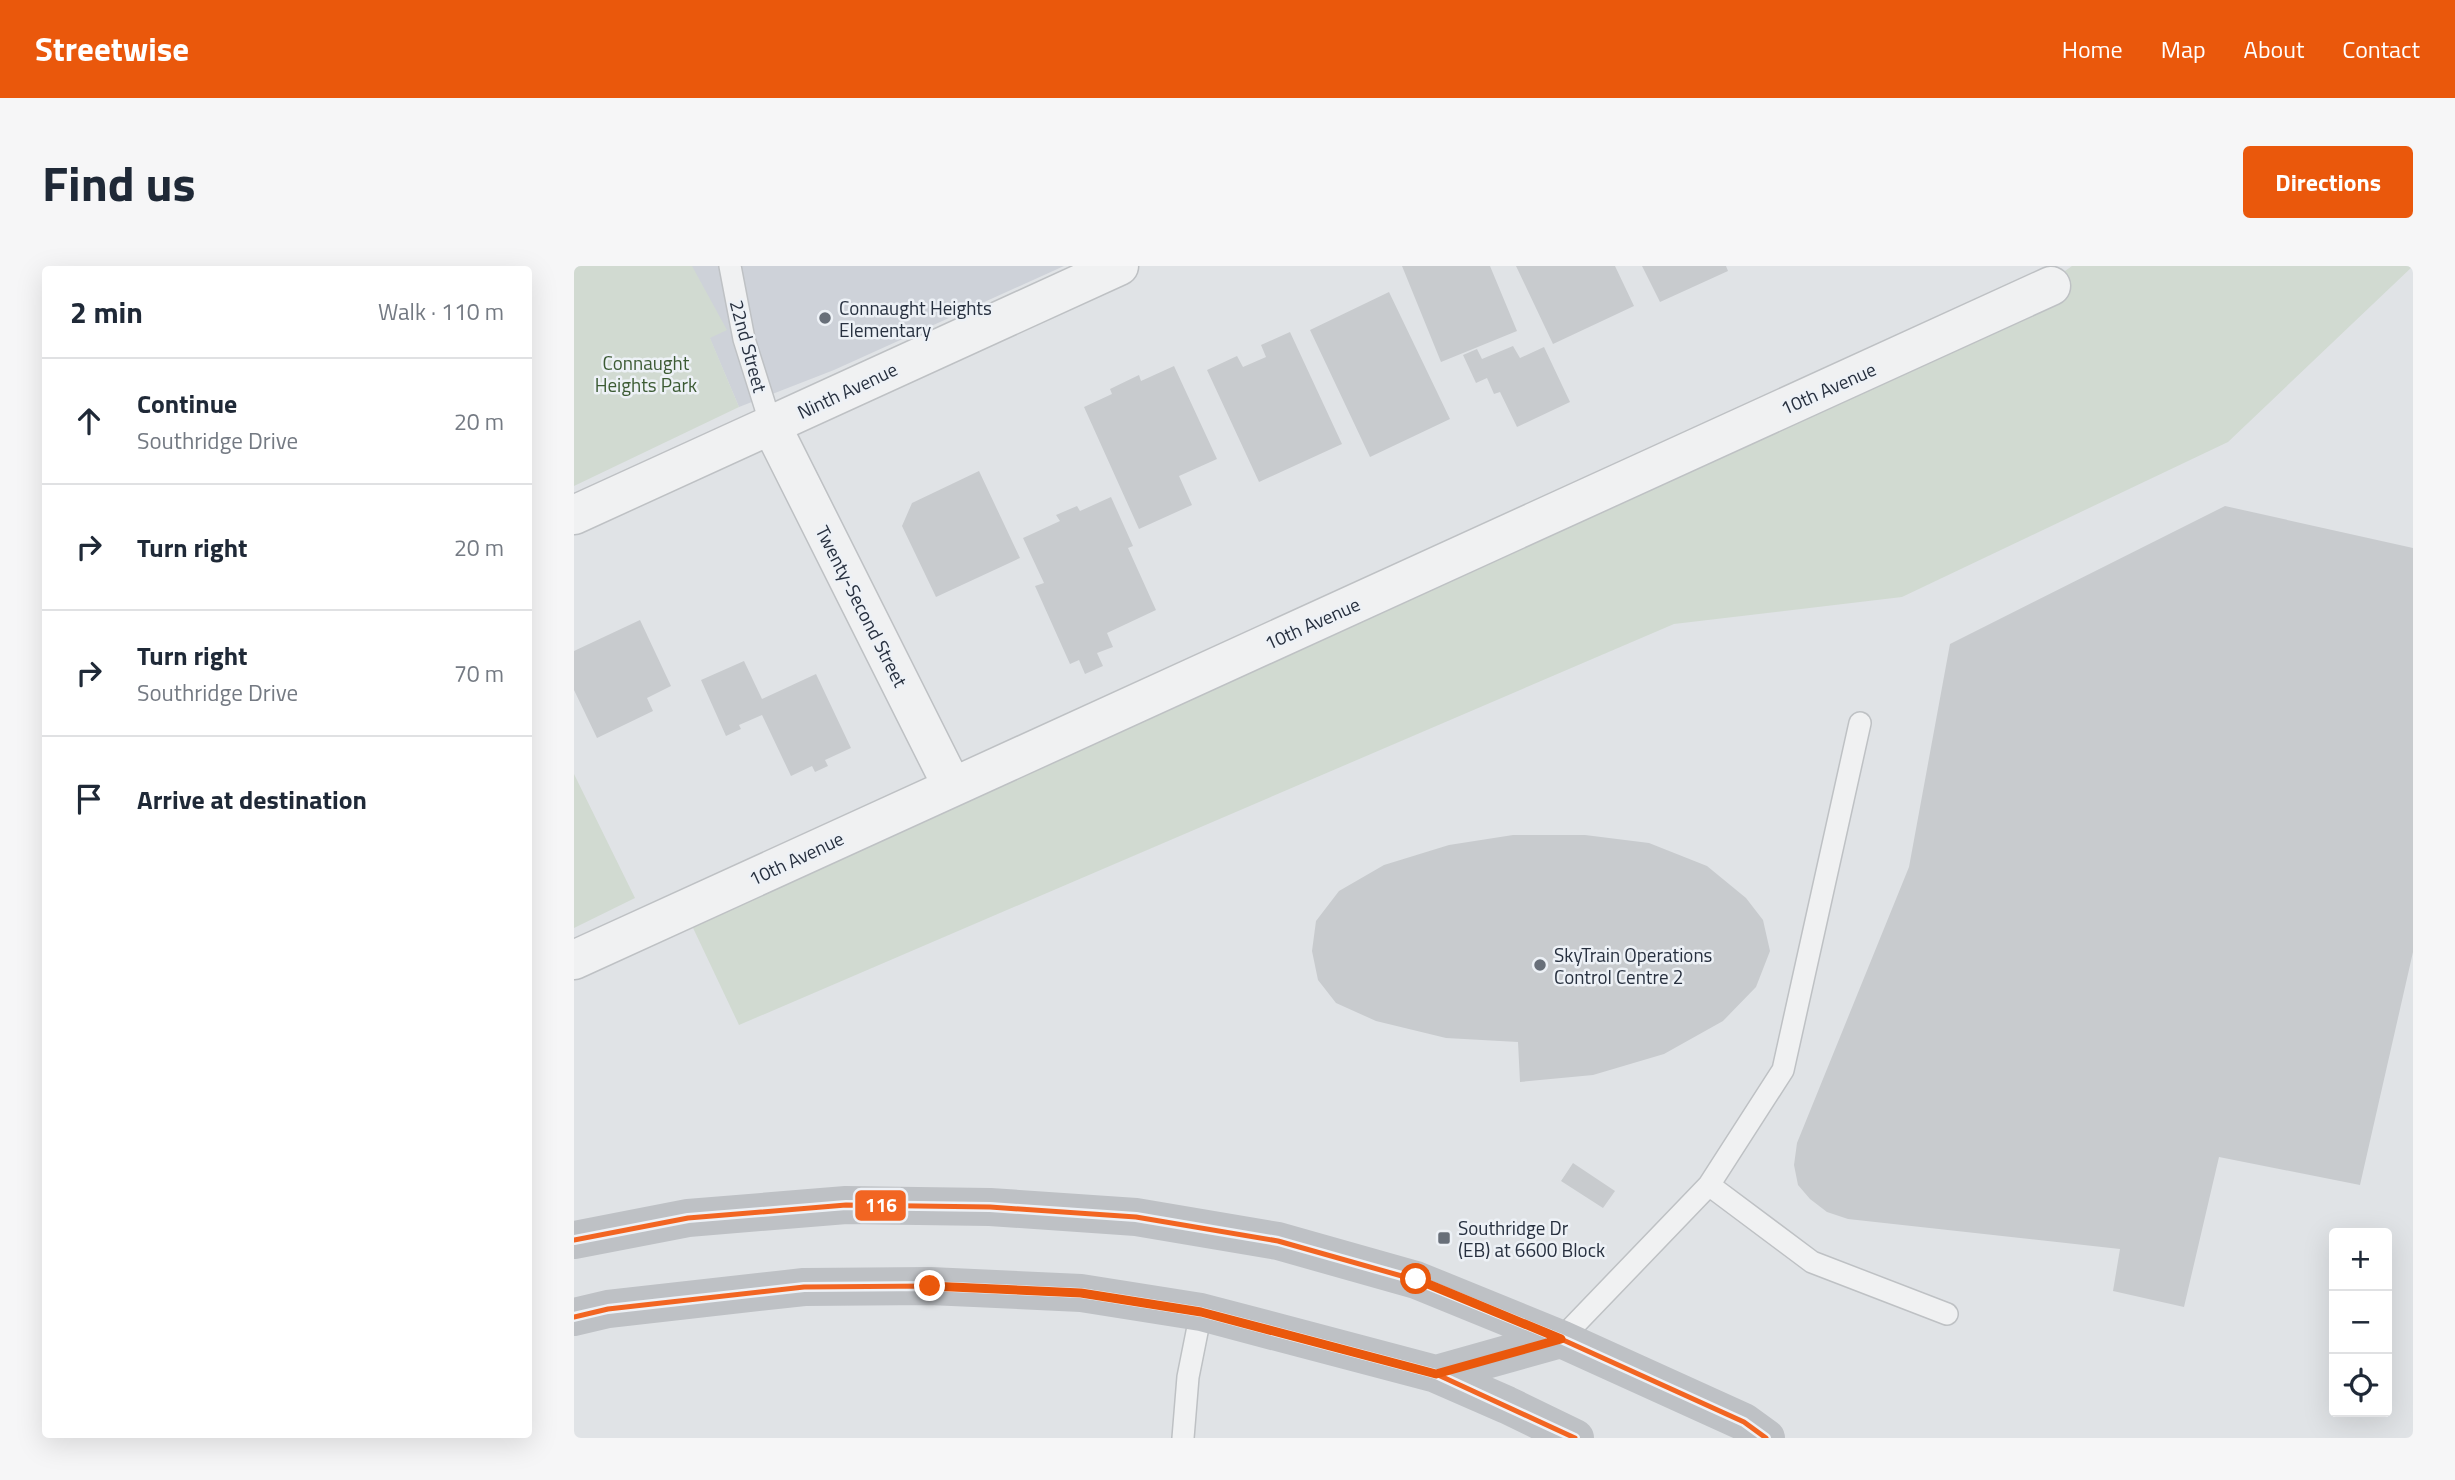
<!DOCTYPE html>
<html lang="en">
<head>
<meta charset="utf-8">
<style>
	:root { --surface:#fff; --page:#f6f6f7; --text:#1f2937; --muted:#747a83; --line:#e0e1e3; --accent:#ea580c }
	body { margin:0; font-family:"Titillium Web",sans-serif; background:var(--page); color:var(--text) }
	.controls { position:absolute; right:21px; bottom:21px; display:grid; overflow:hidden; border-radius:7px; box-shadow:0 7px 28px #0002 }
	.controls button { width:63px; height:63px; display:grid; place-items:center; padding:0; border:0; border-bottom:2px solid var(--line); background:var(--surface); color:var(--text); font:35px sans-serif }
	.stop { position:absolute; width:21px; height:21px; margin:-16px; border:5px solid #ea580c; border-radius:50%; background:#fff }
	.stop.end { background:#ea580c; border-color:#fff; box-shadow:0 2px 7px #0008 }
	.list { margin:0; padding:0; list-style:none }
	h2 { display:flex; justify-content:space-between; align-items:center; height:91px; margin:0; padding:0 28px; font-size:30px }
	h2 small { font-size:23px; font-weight:400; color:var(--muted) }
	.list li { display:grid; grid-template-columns:46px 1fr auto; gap:21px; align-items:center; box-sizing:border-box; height:126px; padding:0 28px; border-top:2px solid var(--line) }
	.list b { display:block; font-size:26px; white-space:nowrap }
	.list p { margin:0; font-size:23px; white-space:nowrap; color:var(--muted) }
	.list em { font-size:23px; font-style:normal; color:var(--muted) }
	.icon { flex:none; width:38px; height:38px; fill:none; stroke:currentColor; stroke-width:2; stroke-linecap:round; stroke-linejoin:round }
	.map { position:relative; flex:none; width:1839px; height:1172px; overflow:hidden; border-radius:7px }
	header { display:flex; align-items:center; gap:42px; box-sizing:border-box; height:98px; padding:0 35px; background:var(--accent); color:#fff }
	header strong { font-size:33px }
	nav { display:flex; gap:38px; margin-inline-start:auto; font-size:24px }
	.intro { display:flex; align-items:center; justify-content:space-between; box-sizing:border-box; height:168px; padding:0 42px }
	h1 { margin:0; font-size:49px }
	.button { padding:18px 32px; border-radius:7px; background:var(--accent); color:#fff; font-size:24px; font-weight:700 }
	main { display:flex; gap:42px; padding:0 42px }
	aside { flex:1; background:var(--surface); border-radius:7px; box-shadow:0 7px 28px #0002 }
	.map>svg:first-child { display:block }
	.built { fill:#ced2d9 }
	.green { fill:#d1dad1 }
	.building { fill:#c8cbce }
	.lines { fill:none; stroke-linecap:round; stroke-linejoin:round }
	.service-casing { stroke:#bec1c4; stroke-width:24 }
	.minor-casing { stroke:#bec1c4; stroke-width:41 }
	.service { stroke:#f0f1f2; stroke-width:21 }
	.minor { stroke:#f0f1f2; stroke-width:38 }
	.secondary { stroke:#bec1c5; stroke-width:38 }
	.bus-1-casing { stroke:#edf1f6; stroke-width:10 }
	.bus-1 { stroke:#f26522; stroke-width:5 }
	.route { stroke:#ea580c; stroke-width:9 }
	.poi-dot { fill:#686f79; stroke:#edf1f6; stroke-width:2.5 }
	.labels { text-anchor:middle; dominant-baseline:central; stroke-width:5; stroke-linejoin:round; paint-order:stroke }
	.poi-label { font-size:19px; fill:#27303f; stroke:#edf1f6; text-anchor:start }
	.street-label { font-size:19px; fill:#27303f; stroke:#edf1f6 }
	.park-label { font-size:19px; fill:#3c5b34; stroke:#edf1f6 }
	.line-badge { stroke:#edf1f6; stroke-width:2.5 }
	.badge-label { font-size:19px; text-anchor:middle; font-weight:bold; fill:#fff }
</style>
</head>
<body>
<header>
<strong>Streetwise</strong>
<nav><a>Home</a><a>Map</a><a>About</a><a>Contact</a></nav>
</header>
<div class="intro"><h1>Find us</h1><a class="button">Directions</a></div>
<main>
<aside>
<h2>2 min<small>Walk · 110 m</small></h2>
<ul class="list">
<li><svg class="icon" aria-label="ahead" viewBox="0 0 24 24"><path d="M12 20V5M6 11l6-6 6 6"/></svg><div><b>Continue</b><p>Southridge Drive</p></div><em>20 m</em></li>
<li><svg class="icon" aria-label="right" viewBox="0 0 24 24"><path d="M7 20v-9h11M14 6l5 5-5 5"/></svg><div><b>Turn right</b></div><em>20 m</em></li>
<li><svg class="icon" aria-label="right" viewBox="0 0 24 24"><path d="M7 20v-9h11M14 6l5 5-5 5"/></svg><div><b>Turn right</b><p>Southridge Drive</p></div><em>70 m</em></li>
<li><svg class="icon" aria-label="arrive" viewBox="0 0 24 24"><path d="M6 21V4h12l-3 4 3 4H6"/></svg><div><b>Arrive at destination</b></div></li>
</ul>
</aside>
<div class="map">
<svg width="1839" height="1172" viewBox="0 0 1839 1172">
	<rect width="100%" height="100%" fill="#e0e3e6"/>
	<path class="built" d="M 105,0 L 490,0 L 260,104 L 165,141 Z"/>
	<path class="green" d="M 0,0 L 118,0 L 153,64 L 136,72 L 165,141 L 0,220 Z
		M 1498,0 L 1839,0 L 1654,176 L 1328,331 L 1100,358 L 165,759 L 111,645 L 1389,78 Z
		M 0,508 L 61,632 L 0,662 Z"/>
	<path class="building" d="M 828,0 L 916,0 L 943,65 L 867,96 Z
		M 942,0 L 1041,0 L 1060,40 L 979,78 Z
		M 1068,0 L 1152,0 L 1154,5 L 1086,36 Z
		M 815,26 L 876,153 L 796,191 L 736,64 Z
		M 716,66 L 768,178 L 685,216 L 633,104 L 663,90 L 669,101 L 692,91 L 687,79 Z
		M 939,80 L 946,92 L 970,81 L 996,136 L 943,161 L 926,126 L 920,128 L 913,112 L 902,117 L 889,89 L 903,83 L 908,93 Z
		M 600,100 L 643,193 L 605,210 L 618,239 L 565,263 L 510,141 L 538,128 L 536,123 L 565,109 L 567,115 Z
		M 405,205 L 446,292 L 362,331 L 328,260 L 338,237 Z
		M 537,231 L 559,280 L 554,282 L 582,344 L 533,367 L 539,381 L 523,387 L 529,400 L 511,408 L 505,394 L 496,398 L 461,320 L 470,317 L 449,272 L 486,255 L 482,249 L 503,240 L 506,245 Z
		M 1651,240 L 1839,282 L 1839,686 L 1786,919 L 1645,891 L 1610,1041 L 1539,1025 L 1546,983 L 1274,953 L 1253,946 L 1236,933 L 1224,919 L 1220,899 L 1223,877 L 1335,601 L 1376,378 Z
		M 66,354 L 97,420 L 73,432 L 79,445 L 23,472 L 0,424 L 0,385 Z
		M 170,395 L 188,433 L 242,408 L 277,482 L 251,494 L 254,500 L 241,506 L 238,500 L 217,510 L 188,449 L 165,459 L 167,463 L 152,470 L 127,414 Z
		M 939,569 L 1011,569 L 1075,577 L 1133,600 L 1172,632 L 1189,654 L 1196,685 L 1182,721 L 1149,755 L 1090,788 L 1019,809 L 946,816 L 944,776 L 872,772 L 802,755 L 762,737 L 744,714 L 738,685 L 742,655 L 765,625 L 810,599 L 875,579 Z
		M 999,897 L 1041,925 L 1029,942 L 987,915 Z"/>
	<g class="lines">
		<g class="service-casing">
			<path id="service" d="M 156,0 L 170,73 L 197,159
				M 1135,919 L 1238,996 L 1373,1048
				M 987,1073 L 1135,919 L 1209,804 L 1286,457
				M 609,1172 L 614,1111 L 627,1046"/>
		</g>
		<g class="minor-casing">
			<path id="minor" d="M 197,159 L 378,520
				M 0,249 L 545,0
				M 0,694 L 1477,20"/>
		</g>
		<use href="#service" class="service"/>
		<use href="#minor" class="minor"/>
		<path class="secondary" d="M 0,974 L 114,952 L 272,939 L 416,941 L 562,951 L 704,975 L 842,1014 L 987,1073 L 1170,1156 L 1192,1172
			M 0,1051 L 34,1043 L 230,1021 L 356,1020 L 507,1027 L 627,1046 L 862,1108 L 933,1139 L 1001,1172
			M 862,1108 L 987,1073"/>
		<g class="bus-1-casing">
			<path id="bus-1" d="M 0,974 L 114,952 L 272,939 L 416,941 L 562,951 L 704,975 L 842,1014 L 987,1073 L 1170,1156 L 1192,1172
				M 0,1051 L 34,1043 L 230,1021 L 356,1020 L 507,1027 L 627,1046 L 862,1108 L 1001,1172"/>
		</g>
		<use href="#bus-1" class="bus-1"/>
	</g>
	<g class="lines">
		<path class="route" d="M 356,1020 L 507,1027 L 627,1046 L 862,1108 L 987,1073 L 842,1013"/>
	</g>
	<g class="poi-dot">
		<circle cx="251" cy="52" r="7"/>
		<circle cx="966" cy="699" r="7"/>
		<rect x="863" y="965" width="14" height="14" rx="3.5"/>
	</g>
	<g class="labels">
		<g class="poi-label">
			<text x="265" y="41">Connaught Heights<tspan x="265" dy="22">Elementary</tspan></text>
			<text x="980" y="688">SkyTrain Operations<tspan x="980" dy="22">Control Centre 2</tspan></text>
			<text x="884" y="961">Southridge Dr<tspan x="884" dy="22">(EB) at 6600 Block</tspan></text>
		</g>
		<g class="street-label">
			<text transform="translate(175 80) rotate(75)">22nd Street</text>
			<text transform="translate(1254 122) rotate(-24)">10th Avenue</text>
			<text transform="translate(273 124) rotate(-25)">Ninth Avenue</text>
			<text transform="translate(288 340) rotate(63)">Twenty-Second Street</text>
			<text transform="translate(738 357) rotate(-24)">10th Avenue</text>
			<text transform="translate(222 592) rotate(-25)">10th Avenue</text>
		</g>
		<g class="park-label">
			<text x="72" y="96">Connaught<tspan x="72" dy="22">Heights Park</tspan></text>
		</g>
	</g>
	<rect class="line-badge" x="280" y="923" width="53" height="33" rx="7" fill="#f26522"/>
	<g class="badge-label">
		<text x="307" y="946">116</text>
	</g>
</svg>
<div class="controls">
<button>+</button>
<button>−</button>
<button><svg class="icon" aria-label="locate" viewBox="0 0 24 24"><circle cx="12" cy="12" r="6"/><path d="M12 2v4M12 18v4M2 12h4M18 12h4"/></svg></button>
</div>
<div class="stop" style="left:842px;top:1013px"></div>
<div class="stop end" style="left:356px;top:1020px"></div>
</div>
</main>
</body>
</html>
